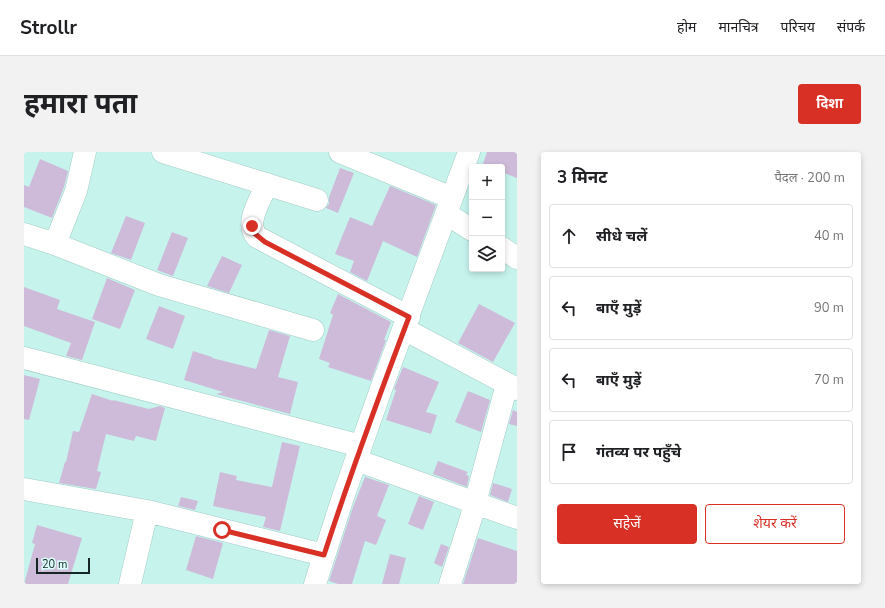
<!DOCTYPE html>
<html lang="hi">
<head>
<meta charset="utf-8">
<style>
	:root { --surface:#fff; --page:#f2f2f2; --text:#202124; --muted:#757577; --line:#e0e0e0; --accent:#d93025 }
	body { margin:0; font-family:"Nunito Sans","Noto Sans Devanagari",sans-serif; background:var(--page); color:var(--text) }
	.controls { position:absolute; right:12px; top:12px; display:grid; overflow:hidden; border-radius:4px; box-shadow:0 2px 6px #0003 }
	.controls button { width:36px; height:36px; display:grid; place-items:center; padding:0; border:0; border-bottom:1px solid var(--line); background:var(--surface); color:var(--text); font:20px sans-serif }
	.scale { position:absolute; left:12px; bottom:10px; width:54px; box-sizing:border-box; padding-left:4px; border:2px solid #152624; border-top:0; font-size:11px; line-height:14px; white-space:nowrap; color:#152624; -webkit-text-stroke:3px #dbfff9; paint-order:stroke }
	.stop { position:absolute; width:12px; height:12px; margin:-9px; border:3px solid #d93025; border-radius:50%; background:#fff }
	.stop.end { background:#d93025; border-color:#fff; box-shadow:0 1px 4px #0008 }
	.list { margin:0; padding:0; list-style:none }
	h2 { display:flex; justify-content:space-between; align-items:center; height:52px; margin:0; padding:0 16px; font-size:17px }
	h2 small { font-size:13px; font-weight:400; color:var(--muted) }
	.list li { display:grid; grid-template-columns:26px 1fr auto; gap:12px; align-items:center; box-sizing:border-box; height:64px; margin:0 8px 8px; padding:0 8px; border:1px solid var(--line); border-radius:4px }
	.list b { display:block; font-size:15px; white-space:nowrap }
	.list em { font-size:13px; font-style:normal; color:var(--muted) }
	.actions { display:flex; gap:8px; padding:12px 16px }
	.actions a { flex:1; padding:9px 0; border:1px solid var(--accent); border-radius:4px; text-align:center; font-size:14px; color:var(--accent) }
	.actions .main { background:var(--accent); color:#fff }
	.icon { flex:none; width:22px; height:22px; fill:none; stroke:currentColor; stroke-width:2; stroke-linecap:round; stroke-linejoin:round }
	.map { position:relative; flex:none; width:493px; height:432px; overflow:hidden; border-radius:4px }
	header { display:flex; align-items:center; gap:24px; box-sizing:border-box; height:56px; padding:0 20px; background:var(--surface); border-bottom:1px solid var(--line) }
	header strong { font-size:19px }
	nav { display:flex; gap:22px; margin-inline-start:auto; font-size:14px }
	.intro { display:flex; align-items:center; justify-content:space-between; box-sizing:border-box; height:96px; padding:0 24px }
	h1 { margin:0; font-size:28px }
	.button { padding:10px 18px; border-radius:4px; background:var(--accent); color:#fff; font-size:14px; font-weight:700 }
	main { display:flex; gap:24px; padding:0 24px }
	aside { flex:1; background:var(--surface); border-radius:4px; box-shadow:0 2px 6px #0003 }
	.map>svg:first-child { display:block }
	.building { fill:#cebbd9 }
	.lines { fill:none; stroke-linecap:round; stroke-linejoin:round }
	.minor-casing { stroke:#a0cbc5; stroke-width:23 }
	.minor { stroke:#fff; stroke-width:22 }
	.route { stroke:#d93025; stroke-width:5 }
</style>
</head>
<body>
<header>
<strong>Strollr</strong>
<nav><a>होम</a><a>मानचित्र</a><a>परिचय</a><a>संपर्क</a></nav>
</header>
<div class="intro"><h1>हमारा पता</h1><a class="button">दिशा</a></div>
<main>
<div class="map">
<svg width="493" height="432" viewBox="0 0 493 432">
	<rect width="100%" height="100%" fill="#c7f3ed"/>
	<path class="building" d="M 463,0 L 493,0 L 493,26 L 478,20 L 478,15 L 458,15 Z
		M 16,7 L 44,19 L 40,35 L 28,66 L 0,55 L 0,33 L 5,35 Z
		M 316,16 L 330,21 L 314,61 L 302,56 L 305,52 L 305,45 Z
		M 366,34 L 412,53 L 393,105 L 359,89 L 343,129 L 326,120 L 330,109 L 311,102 L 326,65 L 348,74 Z
		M 102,64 L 121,71 L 107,108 L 87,101 Z
		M 148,80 L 164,86 L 149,124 L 133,118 Z
		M 198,104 L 218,113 L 205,141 L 183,134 Z
		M 83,126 L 111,138 L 96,177 L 68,167 Z
		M 0,135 L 36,148 L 33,157 L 71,170 L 58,208 L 42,204 L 47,191 L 0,174 Z
		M 314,142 L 367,170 L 360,188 L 362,188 L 347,229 L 304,215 L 306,211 L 295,207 L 309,163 L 306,161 Z
		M 455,152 L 491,171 L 469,210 L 434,191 Z
		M 135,154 L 161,164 L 149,197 L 122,187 Z
		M 245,178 L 266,184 L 254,225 L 274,230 L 266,262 L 192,242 L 199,240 L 160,228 L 169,199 L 188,205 L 188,206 L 232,217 Z
		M 379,215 L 415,230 L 402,260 L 413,263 L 407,282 L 362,268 L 372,238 L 370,237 Z
		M 0,223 L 16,227 L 5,268 L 0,267 Z
		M 444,239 L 466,248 L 457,280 L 431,270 Z
		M 68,242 L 89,249 L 89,248 L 125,257 L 136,254 L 141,256 L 132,289 L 112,284 L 110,289 L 82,282 L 73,319 L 77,320 L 72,337 L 35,331 L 41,310 L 42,310 L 49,279 L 55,280 Z
		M 489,258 L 493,260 L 493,274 L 485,272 Z
		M 258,290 L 276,294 L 256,379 L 239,375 L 242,365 L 189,354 L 196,320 L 213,324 L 212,328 L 248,335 Z
		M 414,309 L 444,320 L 442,323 L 445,324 L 443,335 L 409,322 Z
		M 341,325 L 365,333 L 353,364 L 362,368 L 352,393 L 341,389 L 328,432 L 314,432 L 305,429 L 329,355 Z
		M 469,331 L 488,337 L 484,350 L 466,343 Z
		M 395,344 L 410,350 L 399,378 L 384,372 Z
		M 157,345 L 174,349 L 171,358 L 154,354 Z
		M 13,373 L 58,386 L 44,432 L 0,432 L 11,392 L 8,391 Z
		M 172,384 L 199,391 L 189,427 L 162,418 Z
		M 454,386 L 493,399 L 493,432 L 439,432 Z
		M 417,392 L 425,395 L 418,415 L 410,411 Z
		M 366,402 L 382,406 L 375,432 L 358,432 Z"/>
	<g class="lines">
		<g class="minor-casing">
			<path id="minor" d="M 139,0 L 293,48
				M 316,0 L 428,46
				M 243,32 C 237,47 220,71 233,85 L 385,165
				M 423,62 L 448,78
				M 0,82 L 31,92 L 135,133 L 289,178
				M 31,92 L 52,39 L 61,0
				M 478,96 L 493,106
				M 380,177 L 493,237
				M 0,206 L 337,294
				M 332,308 L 493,366
				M 0,337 L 123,359 L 300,403
				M 106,432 L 123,359
				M 291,432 L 319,345 L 357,237 L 445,0
				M 426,432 L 447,366 L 483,232"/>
		</g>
		<use href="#minor" class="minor"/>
	</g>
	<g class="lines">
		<path class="route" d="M 198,378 L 300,403 C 326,323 355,244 385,165 L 241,90 L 230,81 L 228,74"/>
	</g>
</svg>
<div class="controls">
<button>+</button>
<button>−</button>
<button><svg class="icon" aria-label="layers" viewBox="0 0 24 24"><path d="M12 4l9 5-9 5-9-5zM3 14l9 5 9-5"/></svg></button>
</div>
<div class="scale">20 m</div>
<div class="stop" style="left:198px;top:378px"></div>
<div class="stop end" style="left:228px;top:74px"></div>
</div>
<aside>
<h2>3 मिनट<small>पैदल · 200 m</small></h2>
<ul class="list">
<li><svg class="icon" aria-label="ahead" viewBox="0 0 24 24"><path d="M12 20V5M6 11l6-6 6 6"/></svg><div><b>सीधे चलें</b></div><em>40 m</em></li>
<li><svg class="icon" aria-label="left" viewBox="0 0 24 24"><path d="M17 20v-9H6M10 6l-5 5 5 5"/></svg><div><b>बाएँ मुड़ें</b></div><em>90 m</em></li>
<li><svg class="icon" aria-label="left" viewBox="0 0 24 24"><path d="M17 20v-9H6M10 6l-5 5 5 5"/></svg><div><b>बाएँ मुड़ें</b></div><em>70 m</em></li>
<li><svg class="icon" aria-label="arrive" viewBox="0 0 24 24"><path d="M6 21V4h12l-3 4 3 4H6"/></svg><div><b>गंतव्य पर पहुँचे</b></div></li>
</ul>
<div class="actions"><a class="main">सहेजें</a><a>शेयर करें</a></div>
</aside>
</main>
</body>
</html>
